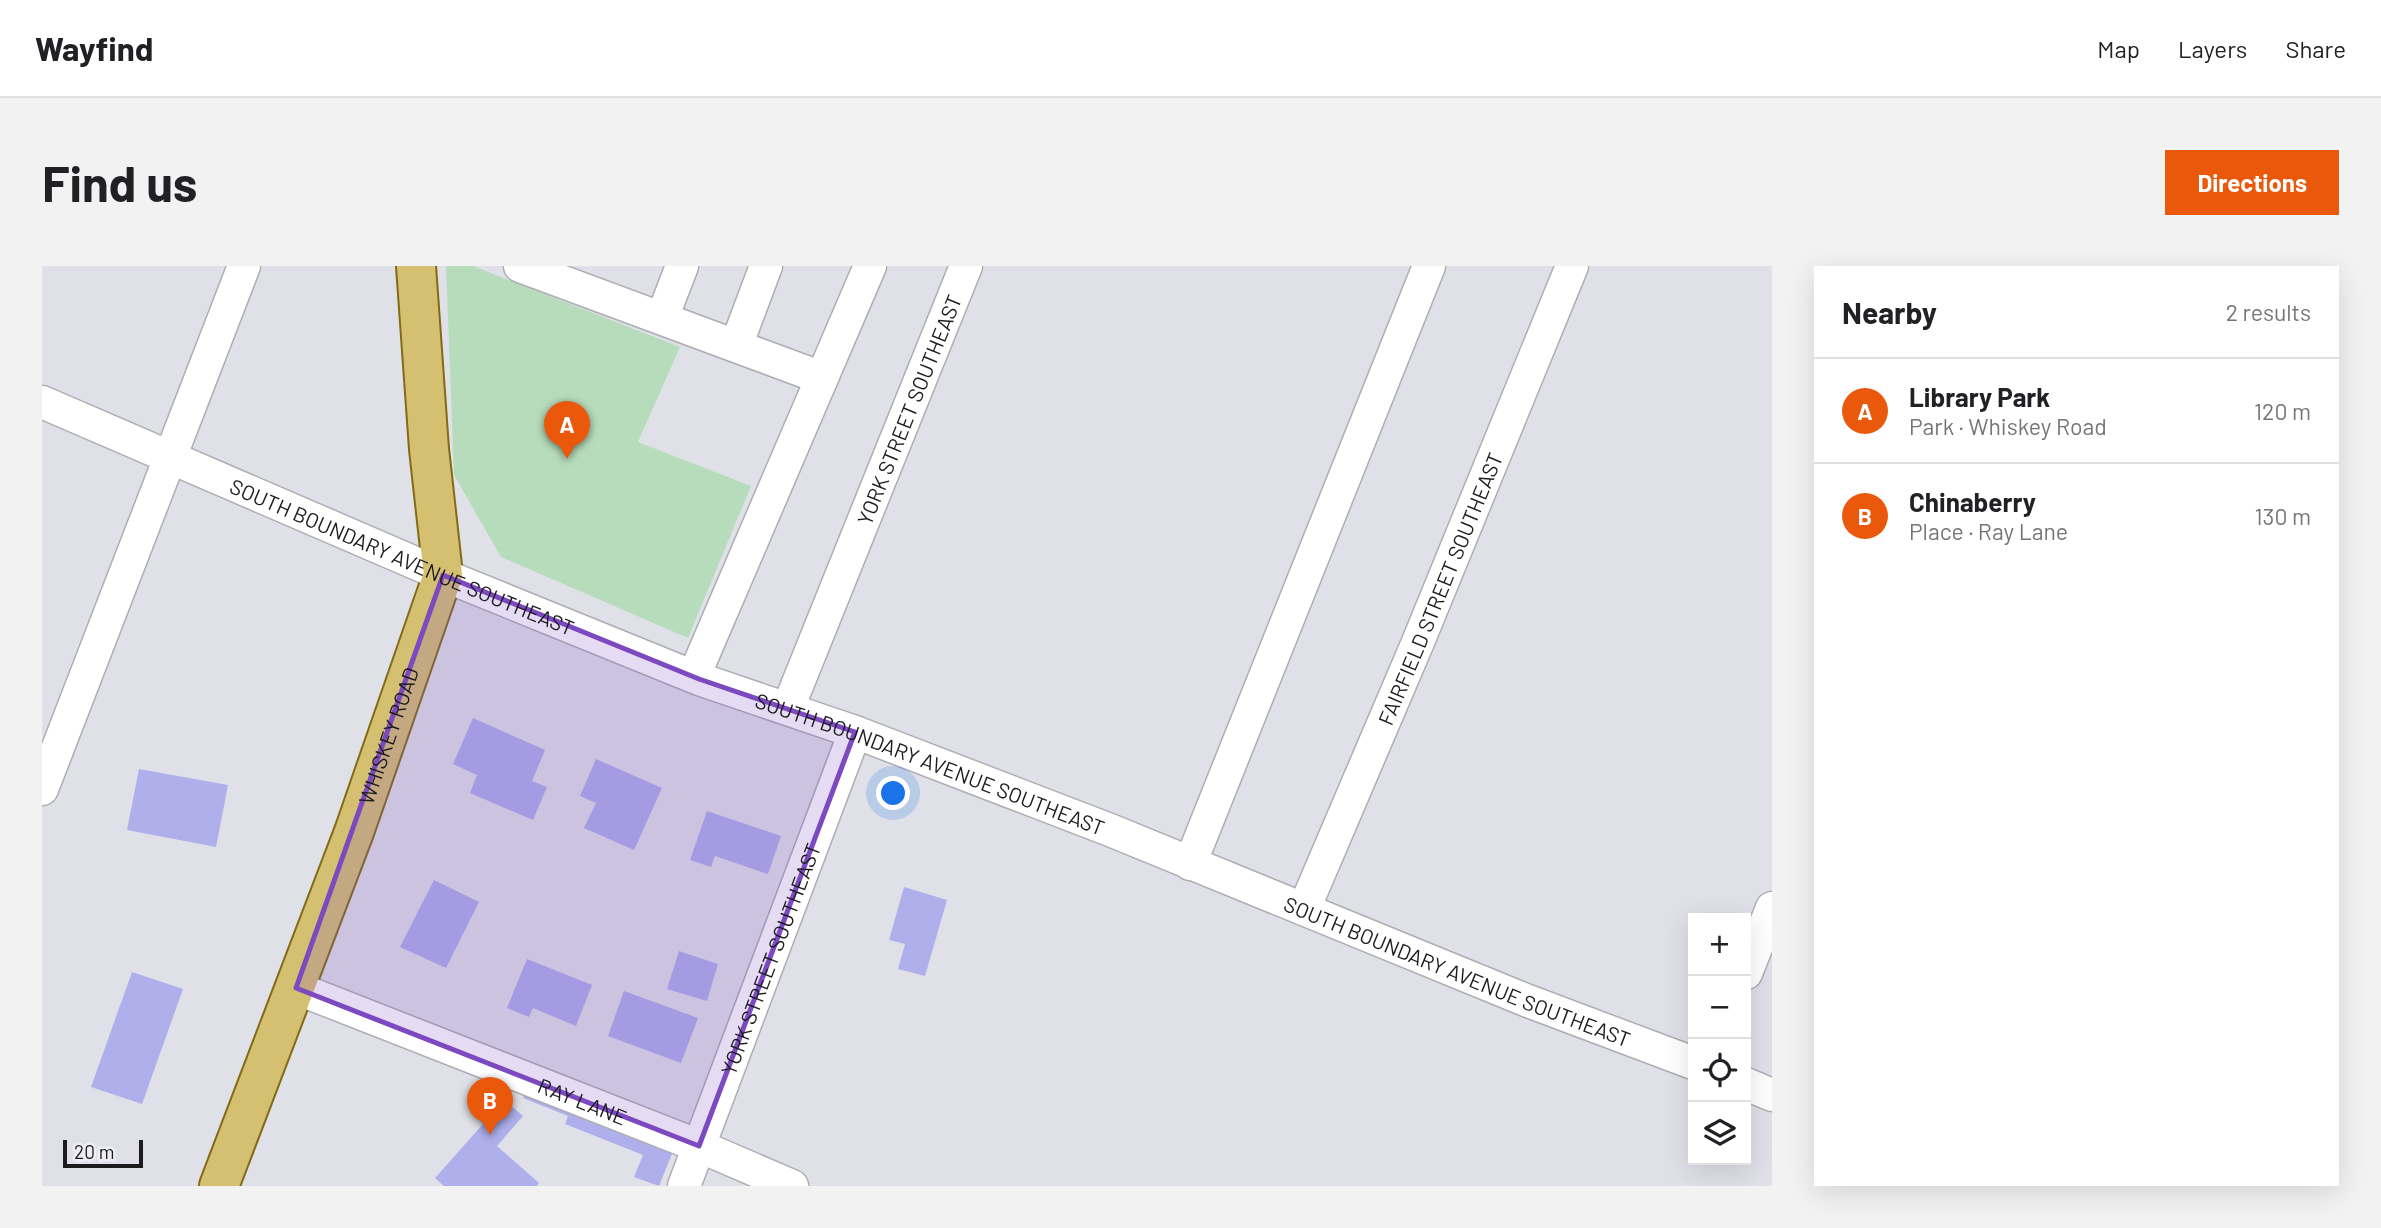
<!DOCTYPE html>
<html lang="en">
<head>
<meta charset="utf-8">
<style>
	:root { --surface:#fff; --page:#f2f2f2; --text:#202124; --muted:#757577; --line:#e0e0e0; --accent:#ea580c }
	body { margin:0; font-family:Barlow,sans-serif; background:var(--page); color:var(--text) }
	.controls { position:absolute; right:21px; bottom:21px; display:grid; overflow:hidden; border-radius:0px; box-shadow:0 7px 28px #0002 }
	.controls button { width:63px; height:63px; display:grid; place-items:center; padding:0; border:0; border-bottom:2px solid var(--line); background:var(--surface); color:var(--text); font:35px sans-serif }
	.scale { position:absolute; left:21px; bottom:18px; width:80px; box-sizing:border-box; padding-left:7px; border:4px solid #1c1c1e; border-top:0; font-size:19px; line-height:24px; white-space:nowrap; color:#1c1c1e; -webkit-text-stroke:5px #eeeef6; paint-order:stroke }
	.you { position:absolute; left:852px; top:528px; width:24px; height:24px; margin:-18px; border:5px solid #fff; border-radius:50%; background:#1a73e8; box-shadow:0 0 0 10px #1a73e833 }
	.badge { display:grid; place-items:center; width:46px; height:46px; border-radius:50%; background:var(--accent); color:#fff; font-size:23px; font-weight:700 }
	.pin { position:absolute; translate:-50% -58px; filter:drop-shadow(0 2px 4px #0008) }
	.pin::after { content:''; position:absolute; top:37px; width:24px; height:21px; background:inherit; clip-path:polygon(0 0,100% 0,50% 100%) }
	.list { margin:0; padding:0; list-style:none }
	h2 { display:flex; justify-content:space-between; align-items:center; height:91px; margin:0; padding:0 28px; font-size:30px }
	h2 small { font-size:23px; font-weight:400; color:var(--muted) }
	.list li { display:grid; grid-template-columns:46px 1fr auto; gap:21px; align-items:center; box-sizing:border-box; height:105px; padding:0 28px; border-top:2px solid var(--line) }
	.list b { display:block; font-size:26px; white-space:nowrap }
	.list p { margin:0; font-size:23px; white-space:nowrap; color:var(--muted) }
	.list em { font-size:23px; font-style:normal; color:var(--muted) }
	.icon { flex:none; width:38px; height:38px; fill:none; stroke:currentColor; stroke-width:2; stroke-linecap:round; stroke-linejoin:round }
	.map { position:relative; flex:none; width:1730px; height:920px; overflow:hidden; border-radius:0px }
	header { display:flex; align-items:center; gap:42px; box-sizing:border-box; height:98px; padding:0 35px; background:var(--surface); border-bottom:2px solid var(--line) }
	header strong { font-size:33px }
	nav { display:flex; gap:38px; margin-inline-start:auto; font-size:24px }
	.intro { display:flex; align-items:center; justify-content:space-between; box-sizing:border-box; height:168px; padding:0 42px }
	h1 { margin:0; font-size:49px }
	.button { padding:18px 32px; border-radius:0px; background:var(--accent); color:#fff; font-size:24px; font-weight:700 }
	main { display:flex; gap:42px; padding:0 42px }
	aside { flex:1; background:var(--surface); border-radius:0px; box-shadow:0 7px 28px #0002 }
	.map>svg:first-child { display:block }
	.green { fill:#b7dcbb }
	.building { fill:#aeafeb }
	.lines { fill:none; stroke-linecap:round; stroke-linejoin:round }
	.minor-casing { stroke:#adadb4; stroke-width:35 }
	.major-casing { stroke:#826b16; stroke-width:42 }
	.minor { stroke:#fff; stroke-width:32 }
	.major { stroke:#d5c071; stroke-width:38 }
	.marked { fill:#7c49c1; fill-opacity:0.2; stroke:#7c49c1; stroke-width:5; stroke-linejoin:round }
	.labels { text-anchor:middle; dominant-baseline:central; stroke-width:5; stroke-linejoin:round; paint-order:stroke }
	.street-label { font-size:21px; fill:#1c1c1e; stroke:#eeeef6 }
</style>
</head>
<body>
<header>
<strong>Wayfind</strong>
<nav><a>Map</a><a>Layers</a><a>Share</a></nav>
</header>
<div class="intro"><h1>Find us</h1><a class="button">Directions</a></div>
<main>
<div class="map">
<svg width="1730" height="920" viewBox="0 0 1730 920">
	<rect width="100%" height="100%" fill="#e0e1e8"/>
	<path class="green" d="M 404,0 L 431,0 L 638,81 L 596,176 L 709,220 L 646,372 L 459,291 L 412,209 Z"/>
	<path class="building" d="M 431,452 L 503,484 L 490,515 L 505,521 L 491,554 L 428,527 L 435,509 L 411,498 Z
		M 554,493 L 620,522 L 592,584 L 542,562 L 554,537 L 538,530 Z
		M 97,503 L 186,519 L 174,581 L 85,564 Z
		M 665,545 L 739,570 L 726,608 L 673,590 L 669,601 L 648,594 Z
		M 392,614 L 437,636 L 404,702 L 358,681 Z
		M 862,621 L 905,634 L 883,710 L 856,703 L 863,678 L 847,674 Z
		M 637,685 L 676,698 L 665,735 L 625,723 Z
		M 485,693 L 550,719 L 534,760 L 491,742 L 487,751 L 465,742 Z
		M 90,706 L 141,723 L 100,838 L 49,821 Z
		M 582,725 L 656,752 L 639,797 L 566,770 Z
		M 486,818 L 634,878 L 617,920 L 592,911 L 601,889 L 523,858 L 526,850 L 481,832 Z
		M 456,828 L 481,850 L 455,880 L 497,917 L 495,920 L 402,920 L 393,912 L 441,858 L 435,851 Z"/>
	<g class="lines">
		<g class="minor-casing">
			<g id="minor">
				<path d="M 478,0 L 780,112"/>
				<path d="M 620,52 L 640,0"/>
				<path d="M 694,80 L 724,0"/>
				<path id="s1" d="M 0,136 L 401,309 L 657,413 L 813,466 L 1068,564 L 1486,735 L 1651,797"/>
				<path d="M 652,410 L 828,0"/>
				<path id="s2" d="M 746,442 L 924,0"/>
				<path d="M 0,523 L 202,0"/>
				<path d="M 1148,598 L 1387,0"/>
				<path id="s3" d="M 1262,643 L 1376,376 L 1530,0"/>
				<path d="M 1704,707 L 1730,642"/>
				<path id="s4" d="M 254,722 L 657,880 L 750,920"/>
				<path d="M 1704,818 L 1730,829"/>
				<path id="s5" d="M 642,920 L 813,466"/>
			</g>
		</g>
		<g class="major-casing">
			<g id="major">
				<path id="s6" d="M 177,920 L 312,566 L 401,309 L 387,183 L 374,0"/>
			</g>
		</g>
		<use href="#minor" class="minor"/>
		<use href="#major" class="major"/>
	</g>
	<path class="marked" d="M 401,309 L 657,413 L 813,466 L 657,880 L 254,722 Z"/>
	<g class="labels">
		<g class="street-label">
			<text stroke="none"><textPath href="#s2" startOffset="322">YORK STREET SOUTHEAST</textPath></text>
			<text stroke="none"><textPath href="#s1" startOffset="392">SOUTH BOUNDARY AVENUE SOUTHEAST</textPath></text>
			<text stroke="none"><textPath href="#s3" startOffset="348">FAIRFIELD STREET SOUTHEAST</textPath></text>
			<text stroke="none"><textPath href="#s6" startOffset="481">WHISKEY ROAD</textPath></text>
			<text stroke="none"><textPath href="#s1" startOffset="959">SOUTH BOUNDARY AVENUE SOUTHEAST</textPath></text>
			<text stroke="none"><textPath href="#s5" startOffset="243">YORK STREET SOUTHEAST</textPath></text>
			<text stroke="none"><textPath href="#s1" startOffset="1526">SOUTH BOUNDARY AVENUE SOUTHEAST</textPath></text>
			<text stroke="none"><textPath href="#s4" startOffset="308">RAY LANE</textPath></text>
		</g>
	</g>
</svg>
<div class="controls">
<button>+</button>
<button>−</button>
<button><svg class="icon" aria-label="locate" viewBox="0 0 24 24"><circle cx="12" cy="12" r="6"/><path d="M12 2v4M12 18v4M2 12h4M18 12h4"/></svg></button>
<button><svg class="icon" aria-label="layers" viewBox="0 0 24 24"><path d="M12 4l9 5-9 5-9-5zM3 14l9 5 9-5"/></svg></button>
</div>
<div class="scale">20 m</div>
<div class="you"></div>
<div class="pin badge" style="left:525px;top:193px">A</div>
<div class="pin badge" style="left:448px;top:869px">B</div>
</div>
<aside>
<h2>Nearby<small>2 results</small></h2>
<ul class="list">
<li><span class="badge">A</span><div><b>Library Park</b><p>Park · Whiskey Road</p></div><em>120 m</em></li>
<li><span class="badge">B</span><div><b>Chinaberry</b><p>Place · Ray Lane</p></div><em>130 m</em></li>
</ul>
</aside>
</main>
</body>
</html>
